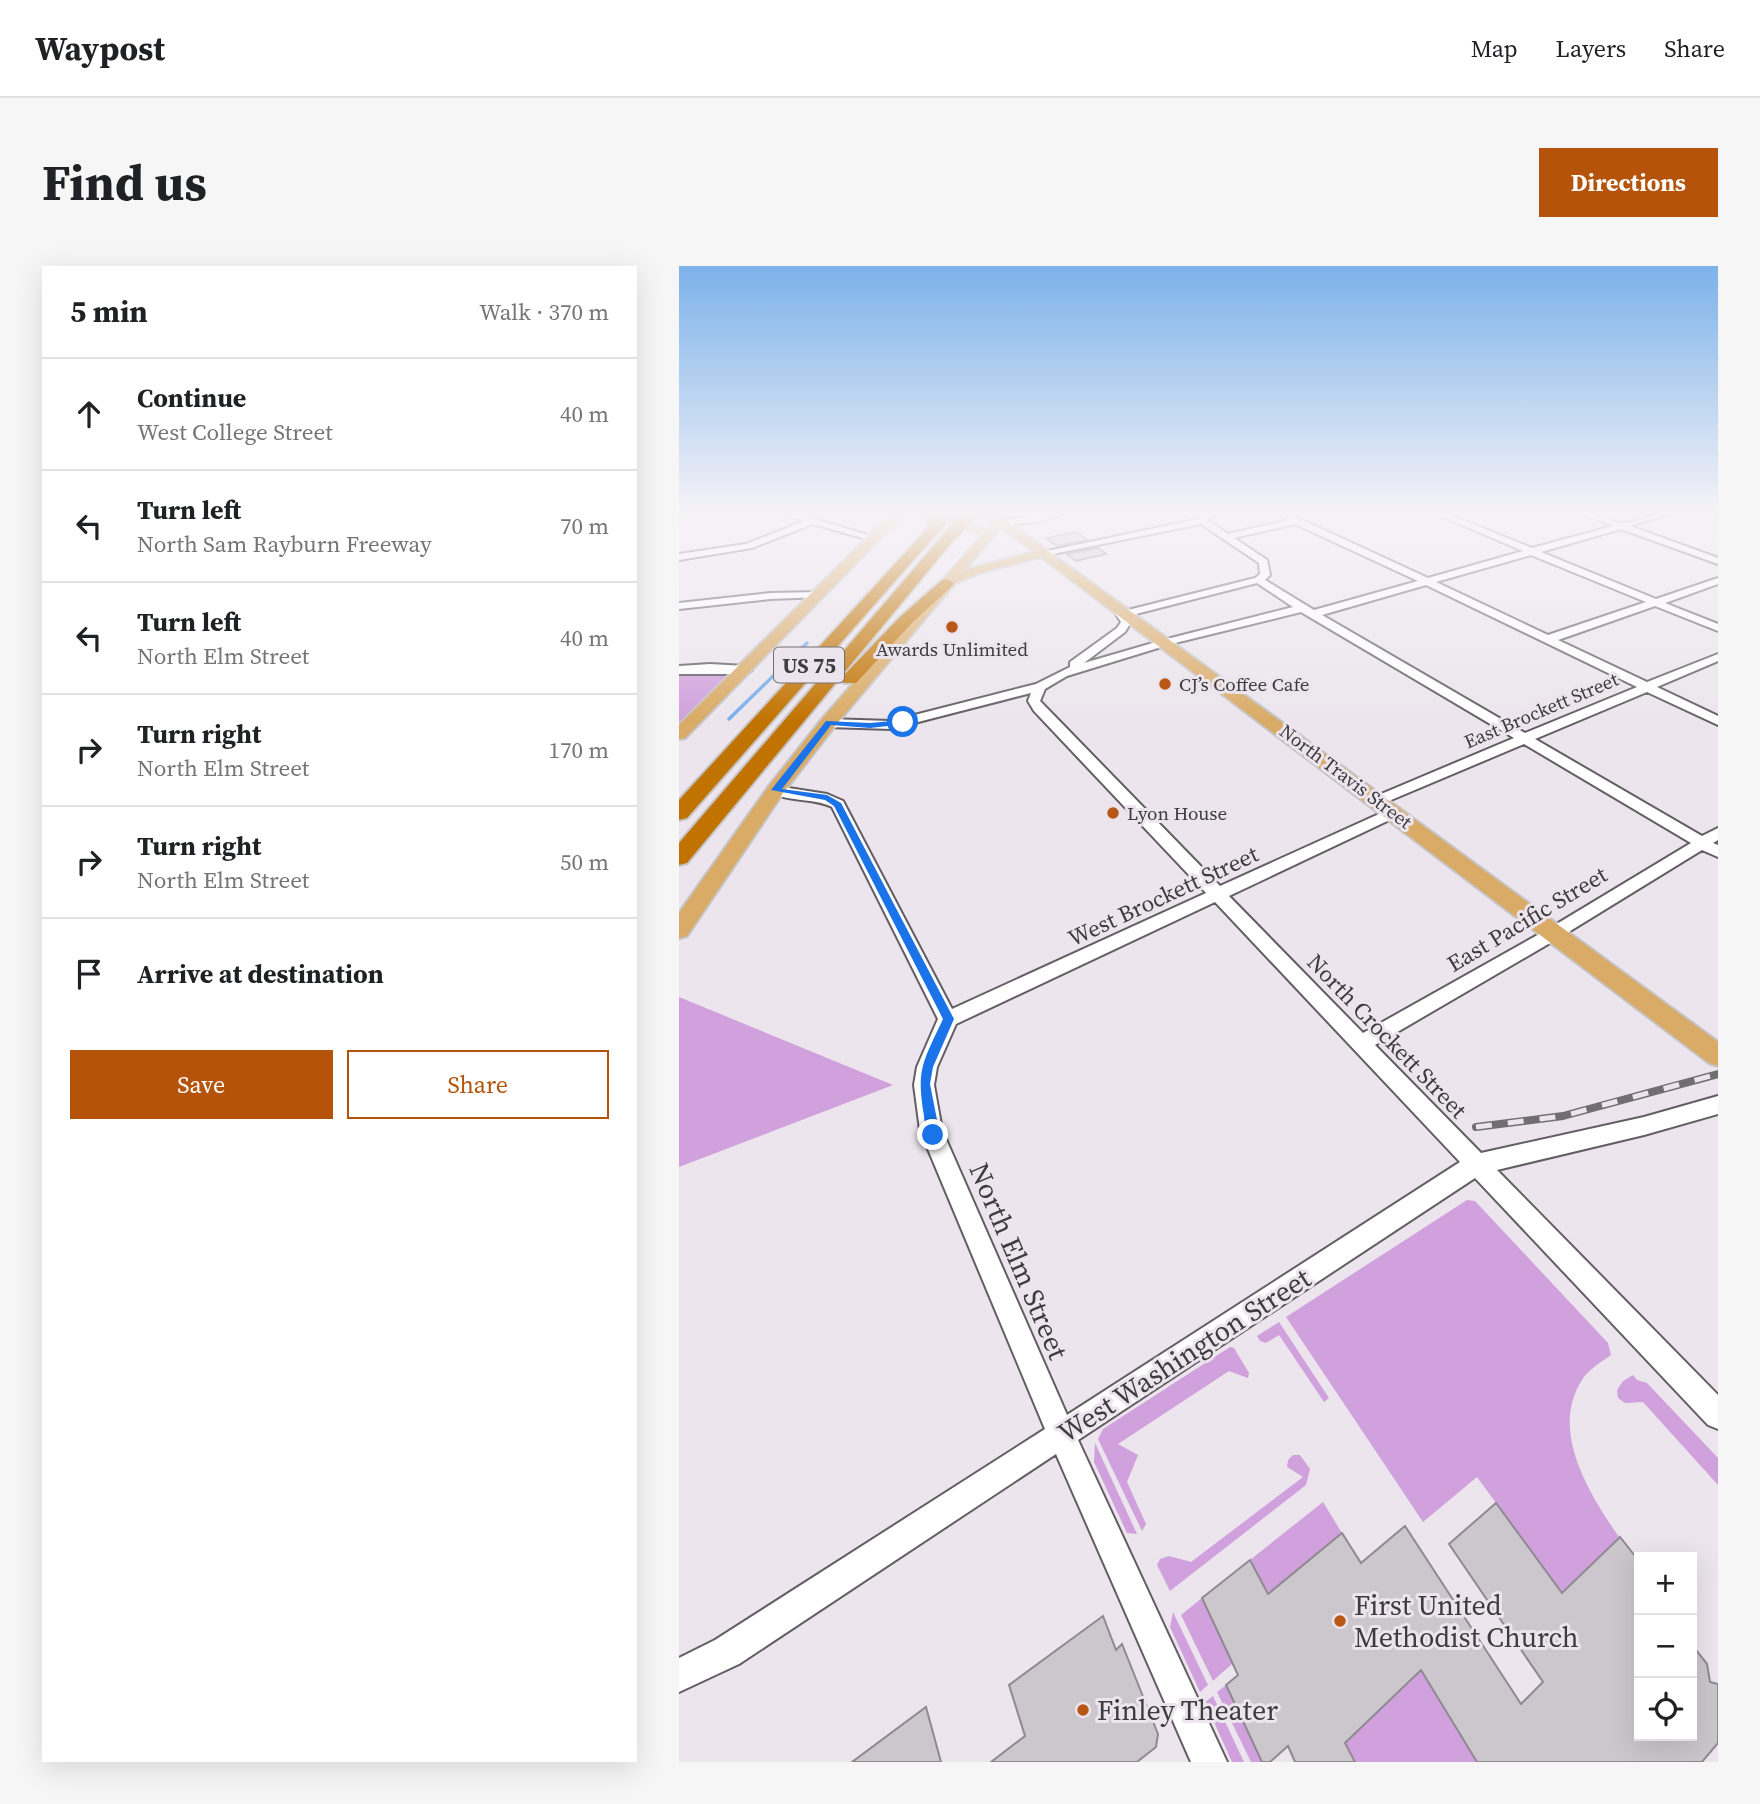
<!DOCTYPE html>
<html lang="en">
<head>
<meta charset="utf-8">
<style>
	:root { --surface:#fff; --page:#f6f6f6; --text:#202124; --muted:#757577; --line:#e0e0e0; --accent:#b45309 }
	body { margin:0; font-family:"Source Serif 4",serif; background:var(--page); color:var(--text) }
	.controls { position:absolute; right:21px; bottom:21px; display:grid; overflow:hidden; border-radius:0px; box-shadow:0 7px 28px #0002 }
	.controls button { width:63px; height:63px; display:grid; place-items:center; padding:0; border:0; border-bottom:2px solid var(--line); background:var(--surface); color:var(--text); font:35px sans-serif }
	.stop { position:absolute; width:21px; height:21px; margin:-16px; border:5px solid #1a73e8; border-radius:50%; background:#fff }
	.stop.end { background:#1a73e8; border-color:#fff; box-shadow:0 2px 7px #0008 }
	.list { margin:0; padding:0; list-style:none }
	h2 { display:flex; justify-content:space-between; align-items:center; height:91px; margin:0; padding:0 28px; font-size:30px }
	h2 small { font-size:23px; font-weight:400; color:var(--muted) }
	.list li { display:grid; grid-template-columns:46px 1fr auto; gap:21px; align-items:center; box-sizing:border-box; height:112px; padding:0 28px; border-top:2px solid var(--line) }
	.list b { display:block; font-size:26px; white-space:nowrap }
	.list p { margin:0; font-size:23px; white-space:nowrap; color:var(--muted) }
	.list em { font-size:23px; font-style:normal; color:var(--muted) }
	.actions { display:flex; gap:14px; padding:21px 28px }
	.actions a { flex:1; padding:16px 0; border:2px solid var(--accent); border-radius:0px; text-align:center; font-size:24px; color:var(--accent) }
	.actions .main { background:var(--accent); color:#fff }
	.icon { flex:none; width:38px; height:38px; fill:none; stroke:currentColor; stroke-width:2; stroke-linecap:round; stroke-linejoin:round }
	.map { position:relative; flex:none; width:1039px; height:1496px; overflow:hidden; border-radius:0px }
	header { display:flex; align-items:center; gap:42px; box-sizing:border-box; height:98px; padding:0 35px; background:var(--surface); border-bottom:2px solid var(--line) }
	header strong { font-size:33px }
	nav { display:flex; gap:38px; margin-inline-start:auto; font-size:24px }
	.intro { display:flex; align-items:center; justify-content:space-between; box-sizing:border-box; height:168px; padding:0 42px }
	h1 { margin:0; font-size:49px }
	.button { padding:18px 32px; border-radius:0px; background:var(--accent); color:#fff; font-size:24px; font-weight:700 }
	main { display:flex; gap:42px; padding:0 42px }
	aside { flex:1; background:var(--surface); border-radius:0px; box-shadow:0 7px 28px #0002 }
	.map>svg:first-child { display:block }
	.green { fill:#d0a1dc }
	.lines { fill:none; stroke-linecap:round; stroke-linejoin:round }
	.stream { stroke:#7aaeec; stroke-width:3.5 }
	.building { fill:#ccc6cd; stroke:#8f8991; stroke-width:2 }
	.minor-casing { stroke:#635d64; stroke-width:4 }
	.major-casing { stroke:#c5c4c5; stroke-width:4 }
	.highway-casing { stroke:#c5c4c5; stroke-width:4 }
	.minor { fill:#fff; fill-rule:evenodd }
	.major { fill:#daab66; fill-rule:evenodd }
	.highway { fill:#c17300; fill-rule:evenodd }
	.rail-casing { stroke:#716e72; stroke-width:8 }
	.rail { stroke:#ece5ed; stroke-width:5; stroke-dasharray:16; stroke-linecap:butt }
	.highway-bridge-casing { stroke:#c5c4c5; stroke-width:16; stroke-linecap:butt }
	.highway-bridge { stroke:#c17300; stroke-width:14 }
	.route { fill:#1a73e8 }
	.poi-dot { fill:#b85716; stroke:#ece5ed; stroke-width:2.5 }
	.labels { text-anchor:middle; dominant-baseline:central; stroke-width:6; stroke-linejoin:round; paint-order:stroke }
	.far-poi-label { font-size:19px; fill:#3e3c3f; stroke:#ece5ed; text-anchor:start }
	.far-street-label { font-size:19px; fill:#3e3c3f; stroke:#ece5ed }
	.shield { fill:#ece5ed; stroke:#726f73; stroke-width:2 }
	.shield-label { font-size:21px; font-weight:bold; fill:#3e3c3f }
	.street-label { font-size:23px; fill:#3e3c3f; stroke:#ece5ed }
	.near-street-label { font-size:28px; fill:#3e3c3f; stroke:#ece5ed }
	.near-poi-label { font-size:28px; fill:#3e3c3f; stroke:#ece5ed; text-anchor:start }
</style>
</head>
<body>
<header>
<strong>Waypost</strong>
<nav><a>Map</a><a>Layers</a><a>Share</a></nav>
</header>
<div class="intro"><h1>Find us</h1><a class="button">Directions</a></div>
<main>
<aside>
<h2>5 min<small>Walk · 370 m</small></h2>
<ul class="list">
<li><svg class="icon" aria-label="ahead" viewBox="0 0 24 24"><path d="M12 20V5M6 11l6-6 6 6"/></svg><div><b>Continue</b><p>West College Street</p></div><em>40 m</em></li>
<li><svg class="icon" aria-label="left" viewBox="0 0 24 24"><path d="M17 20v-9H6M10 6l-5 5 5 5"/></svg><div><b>Turn left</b><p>North Sam Rayburn Freeway</p></div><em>70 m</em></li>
<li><svg class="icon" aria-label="left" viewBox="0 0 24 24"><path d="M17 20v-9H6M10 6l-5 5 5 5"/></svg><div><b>Turn left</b><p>North Elm Street</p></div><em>40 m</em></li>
<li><svg class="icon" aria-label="right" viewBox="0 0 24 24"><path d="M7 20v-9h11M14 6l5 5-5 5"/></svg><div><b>Turn right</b><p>North Elm Street</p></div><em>170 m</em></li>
<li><svg class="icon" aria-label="right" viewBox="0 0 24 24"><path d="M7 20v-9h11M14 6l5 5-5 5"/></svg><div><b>Turn right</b><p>North Elm Street</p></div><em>50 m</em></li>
<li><svg class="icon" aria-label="arrive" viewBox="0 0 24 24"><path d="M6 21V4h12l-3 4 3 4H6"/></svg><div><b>Arrive at destination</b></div></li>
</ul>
<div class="actions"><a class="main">Save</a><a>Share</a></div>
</aside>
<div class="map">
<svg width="1039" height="1496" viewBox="0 0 1039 1496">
	<rect width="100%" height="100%" fill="#ece5ed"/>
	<path class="green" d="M 0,405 L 50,407 L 0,457 Z
		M 0,731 L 214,819 L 0,901 Z
		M 788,934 L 796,935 L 929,1077 L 932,1089 C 922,1096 909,1104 903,1114 C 870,1165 911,1229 940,1271 L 883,1327 L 798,1211 L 744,1256 L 607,1051 Z
		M 600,1056 L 650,1132 L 645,1136 L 600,1069 L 587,1077 L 581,1075 L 578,1070 Z
		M 551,1081 L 555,1082 L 570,1107 L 569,1112 L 550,1105 L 439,1178 L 459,1189 L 448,1216 L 467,1258 L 463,1265 L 419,1173 L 424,1163 Z
		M 954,1109 L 958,1114 L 968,1117 L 1039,1192 L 1039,1219 L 964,1136 L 946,1137 L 939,1132 L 938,1124 L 944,1115 Z
		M 416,1177 L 458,1268 L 448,1267 L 415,1196 Z
		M 614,1189 L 621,1189 L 631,1203 L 627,1219 L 491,1325 L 478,1299 L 481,1293 L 490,1290 L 512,1296 L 624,1211 L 608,1201 L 609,1194 Z
		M 644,1236 L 663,1267 L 589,1328 L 571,1294 Z
		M 523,1332 L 554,1397 L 534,1415 L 502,1349 Z
		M 494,1346 L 529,1419 L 521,1426 L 491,1361 Z
		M 742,1404 L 798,1496 L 677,1496 L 666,1477 Z
		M 547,1419 L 583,1496 L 572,1496 L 538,1426 Z
		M 534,1430 L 565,1496 L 553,1496 L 526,1436 Z"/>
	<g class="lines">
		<path class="stream" d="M 50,453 L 128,377"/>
	</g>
	<path class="building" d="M 397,266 L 408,274 L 378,280 L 367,272 Z
		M 419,282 L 427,288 L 397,295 L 388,288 Z
		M 817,1237 L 883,1327 L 941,1271 L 960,1295 L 960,1470 L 1013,1470 L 1013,1379 L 1028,1398 L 1031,1416 L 1039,1418 L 1039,1477 L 1023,1496 L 798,1496 L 742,1404 L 666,1477 L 676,1496 L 616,1496 L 609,1480 L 591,1496 L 583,1496 L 547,1419 L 559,1409 L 523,1332 L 571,1294 L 589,1328 L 663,1267 L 682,1297 L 726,1260 L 842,1438 L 864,1416 L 770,1278 Z
		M 424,1350 L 437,1384 L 443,1378 L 479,1468 L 477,1481 L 458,1496 L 312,1496 L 346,1470 L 330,1419 Z
		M 247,1441 L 262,1496 L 173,1496 Z"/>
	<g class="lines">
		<g class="minor-casing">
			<path id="minor" d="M 94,245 L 109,245 L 199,272 L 194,275 L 134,258 L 73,282 L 0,294 L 0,288 L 67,278 L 125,255 Z
				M 379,245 L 395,245 L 359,256 L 322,259 L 318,256 Z
				M 531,245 L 544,245 L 528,254 L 549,268 L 609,254 L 592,245 L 604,245 L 749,312 L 844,285 L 750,245 L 762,245 L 853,282 L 934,260 L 898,245 C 914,245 927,255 942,257 C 956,258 979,245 998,245 L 951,260 L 1039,292 L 1039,298 L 942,263 L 862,286 L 977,333 L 1039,312 L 1039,318 L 986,337 L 1039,358 L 1039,365 L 976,340 L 879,374 L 968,416 L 1039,388 L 1039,395 L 978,421 L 1039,450 L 1039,459 L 968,426 L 856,473 L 1023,570 L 1039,562 L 1039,574 L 1034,577 L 1039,579 L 1039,591 L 1023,584 L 883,670 L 696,779 L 802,887 L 965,851 L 1039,830 L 1039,848 L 965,869 L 818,904 L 1039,1129 L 1039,1163 L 1029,1159 L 796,912 L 399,1174 L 548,1496 L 512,1496 L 377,1188 L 60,1398 L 0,1426 L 0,1392 L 36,1374 L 366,1163 L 241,864 L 235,819 L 238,801 L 259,753 L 153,541 C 134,531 105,537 90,524 L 97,520 L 148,528 L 164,535 L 273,743 L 527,627 L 355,445 L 349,435 L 352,427 L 212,463 L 149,461 L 142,457 L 149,453 L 212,455 L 357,418 L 391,401 L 391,396 L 438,362 L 442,356 L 431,339 L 432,337 L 440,337 L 445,345 L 576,312 L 581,308 L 580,297 L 522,258 L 364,290 L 359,287 L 519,253 L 521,249 ZM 616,258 L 739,315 L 635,344 L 586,314 L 591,309 L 588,294 L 555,272 ZM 852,289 L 967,336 L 869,369 L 757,316 ZM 578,317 L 614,341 L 484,374 L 405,397 L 446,366 L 452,356 L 449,350 ZM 747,319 L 958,421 L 846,467 L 643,349 ZM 622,346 L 835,472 L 695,531 L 693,534 L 695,537 L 705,537 L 845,478 L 1012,577 L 871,662 L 684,767 L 550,630 L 721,549 L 723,546 L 721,543 L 711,543 L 541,620 L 361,435 L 366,423 L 388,410 L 492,378 ZM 536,636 L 781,896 L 388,1149 L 263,864 L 255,819 L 258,801 L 277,758 Z
				M 139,326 L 143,327 L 143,331 L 91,333 L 0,343 L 0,337 L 91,327 Z
				M 31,398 L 67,400 L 73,404 L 67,408 L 0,408 L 0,400 Z"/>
		</g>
		<g class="major-casing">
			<path id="major" d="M 215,245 L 255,245 L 308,264 L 314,257 L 282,245 L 299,245 L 319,251 L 324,245 L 335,245 L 328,255 L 1039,776 L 1039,800 L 1030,797 L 362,291 L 303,306 L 276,317 L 155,461 L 104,527 L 8,670 L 0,672 L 0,647 L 90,520 L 143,453 L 304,268 L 245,249 L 220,253 L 6,472 L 0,473 L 0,459 ZM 322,261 L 355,286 L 286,304 Z"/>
		</g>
		<g class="highway-casing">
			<path id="highway" d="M 263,250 L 267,251 L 267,257 L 8,552 L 0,554 L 0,534 L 259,251 Z
				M 275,261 L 282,265 L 8,597 L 0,599 L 0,577 L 270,262 Z
				M 268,313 L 275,317 L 273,320 L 233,357 L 177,417 L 165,417 L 162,413 L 165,409 L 221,351 L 263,314 Z"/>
		</g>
		<use href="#minor" class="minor"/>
		<use href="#major" class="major"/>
		<use href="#highway" class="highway"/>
		<g class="rail-casing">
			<path id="rail" d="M 797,861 L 884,850 L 1039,808"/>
		</g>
		<use href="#rail" class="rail"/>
		<g class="highway-bridge-casing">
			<path id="highway-bridge" d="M 252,253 L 259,245
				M 275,265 L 293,245"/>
		</g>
		<use href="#highway-bridge" class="highway-bridge"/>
	</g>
	<linearGradient id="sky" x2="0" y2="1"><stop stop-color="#7cb2ea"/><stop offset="0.54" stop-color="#f6f3f7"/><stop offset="1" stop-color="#f6f3f7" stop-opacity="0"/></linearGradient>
	<rect width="1039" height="455" fill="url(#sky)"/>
	<path class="route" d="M 224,454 L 226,458 L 191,462 L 152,459 L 103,523 L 148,529 L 162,537 L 275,753 L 254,801 L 251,818 L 261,869 L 254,875 C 245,870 246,860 245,850 C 237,803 244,796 264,753 L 155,540 L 146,534 L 92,524 L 147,455 L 191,457 Z"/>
	<g class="poi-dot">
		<circle cx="273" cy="361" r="7"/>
		<circle cx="486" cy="418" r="7"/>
		<circle cx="434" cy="547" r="7"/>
		<circle cx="661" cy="1355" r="7"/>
		<circle cx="404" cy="1444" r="7"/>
	</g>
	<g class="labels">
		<g class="far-poi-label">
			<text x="273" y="383" text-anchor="middle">Awards Unlimited</text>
			<text x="500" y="418">CJ’s Coffee Cafe</text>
			<text x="448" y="547">Lyon House</text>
		</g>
		<g class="far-street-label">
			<text transform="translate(862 444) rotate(-23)">East Brockett Street</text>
			<text transform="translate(667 510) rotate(37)">North Travis Street</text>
		</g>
		<rect class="shield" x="95" y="381.5" width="70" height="35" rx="5"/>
		<g class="shield-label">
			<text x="130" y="399">US 75</text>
		</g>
		<g class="street-label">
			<text transform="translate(484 630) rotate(-25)">West Brockett Street</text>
			<text transform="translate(848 653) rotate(-31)">East Pacific Street</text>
			<text transform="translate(708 770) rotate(46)">North Crockett Street</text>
		</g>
		<g class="near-street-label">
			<text transform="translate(340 995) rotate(67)">North Elm Street</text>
			<text transform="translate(505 1089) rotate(-33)">West Washington Street</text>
		</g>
		<g class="near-poi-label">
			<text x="675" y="1339">First United<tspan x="675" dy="32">Methodist Church</tspan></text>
			<text x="418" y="1444">Finley Theater</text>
		</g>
	</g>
</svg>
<div class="controls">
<button>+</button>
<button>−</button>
<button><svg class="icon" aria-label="locate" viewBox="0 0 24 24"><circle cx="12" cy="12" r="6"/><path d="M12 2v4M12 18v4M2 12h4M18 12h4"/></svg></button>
</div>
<div class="stop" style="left:224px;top:456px"></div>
<div class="stop end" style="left:254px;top:869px"></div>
</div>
</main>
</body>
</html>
